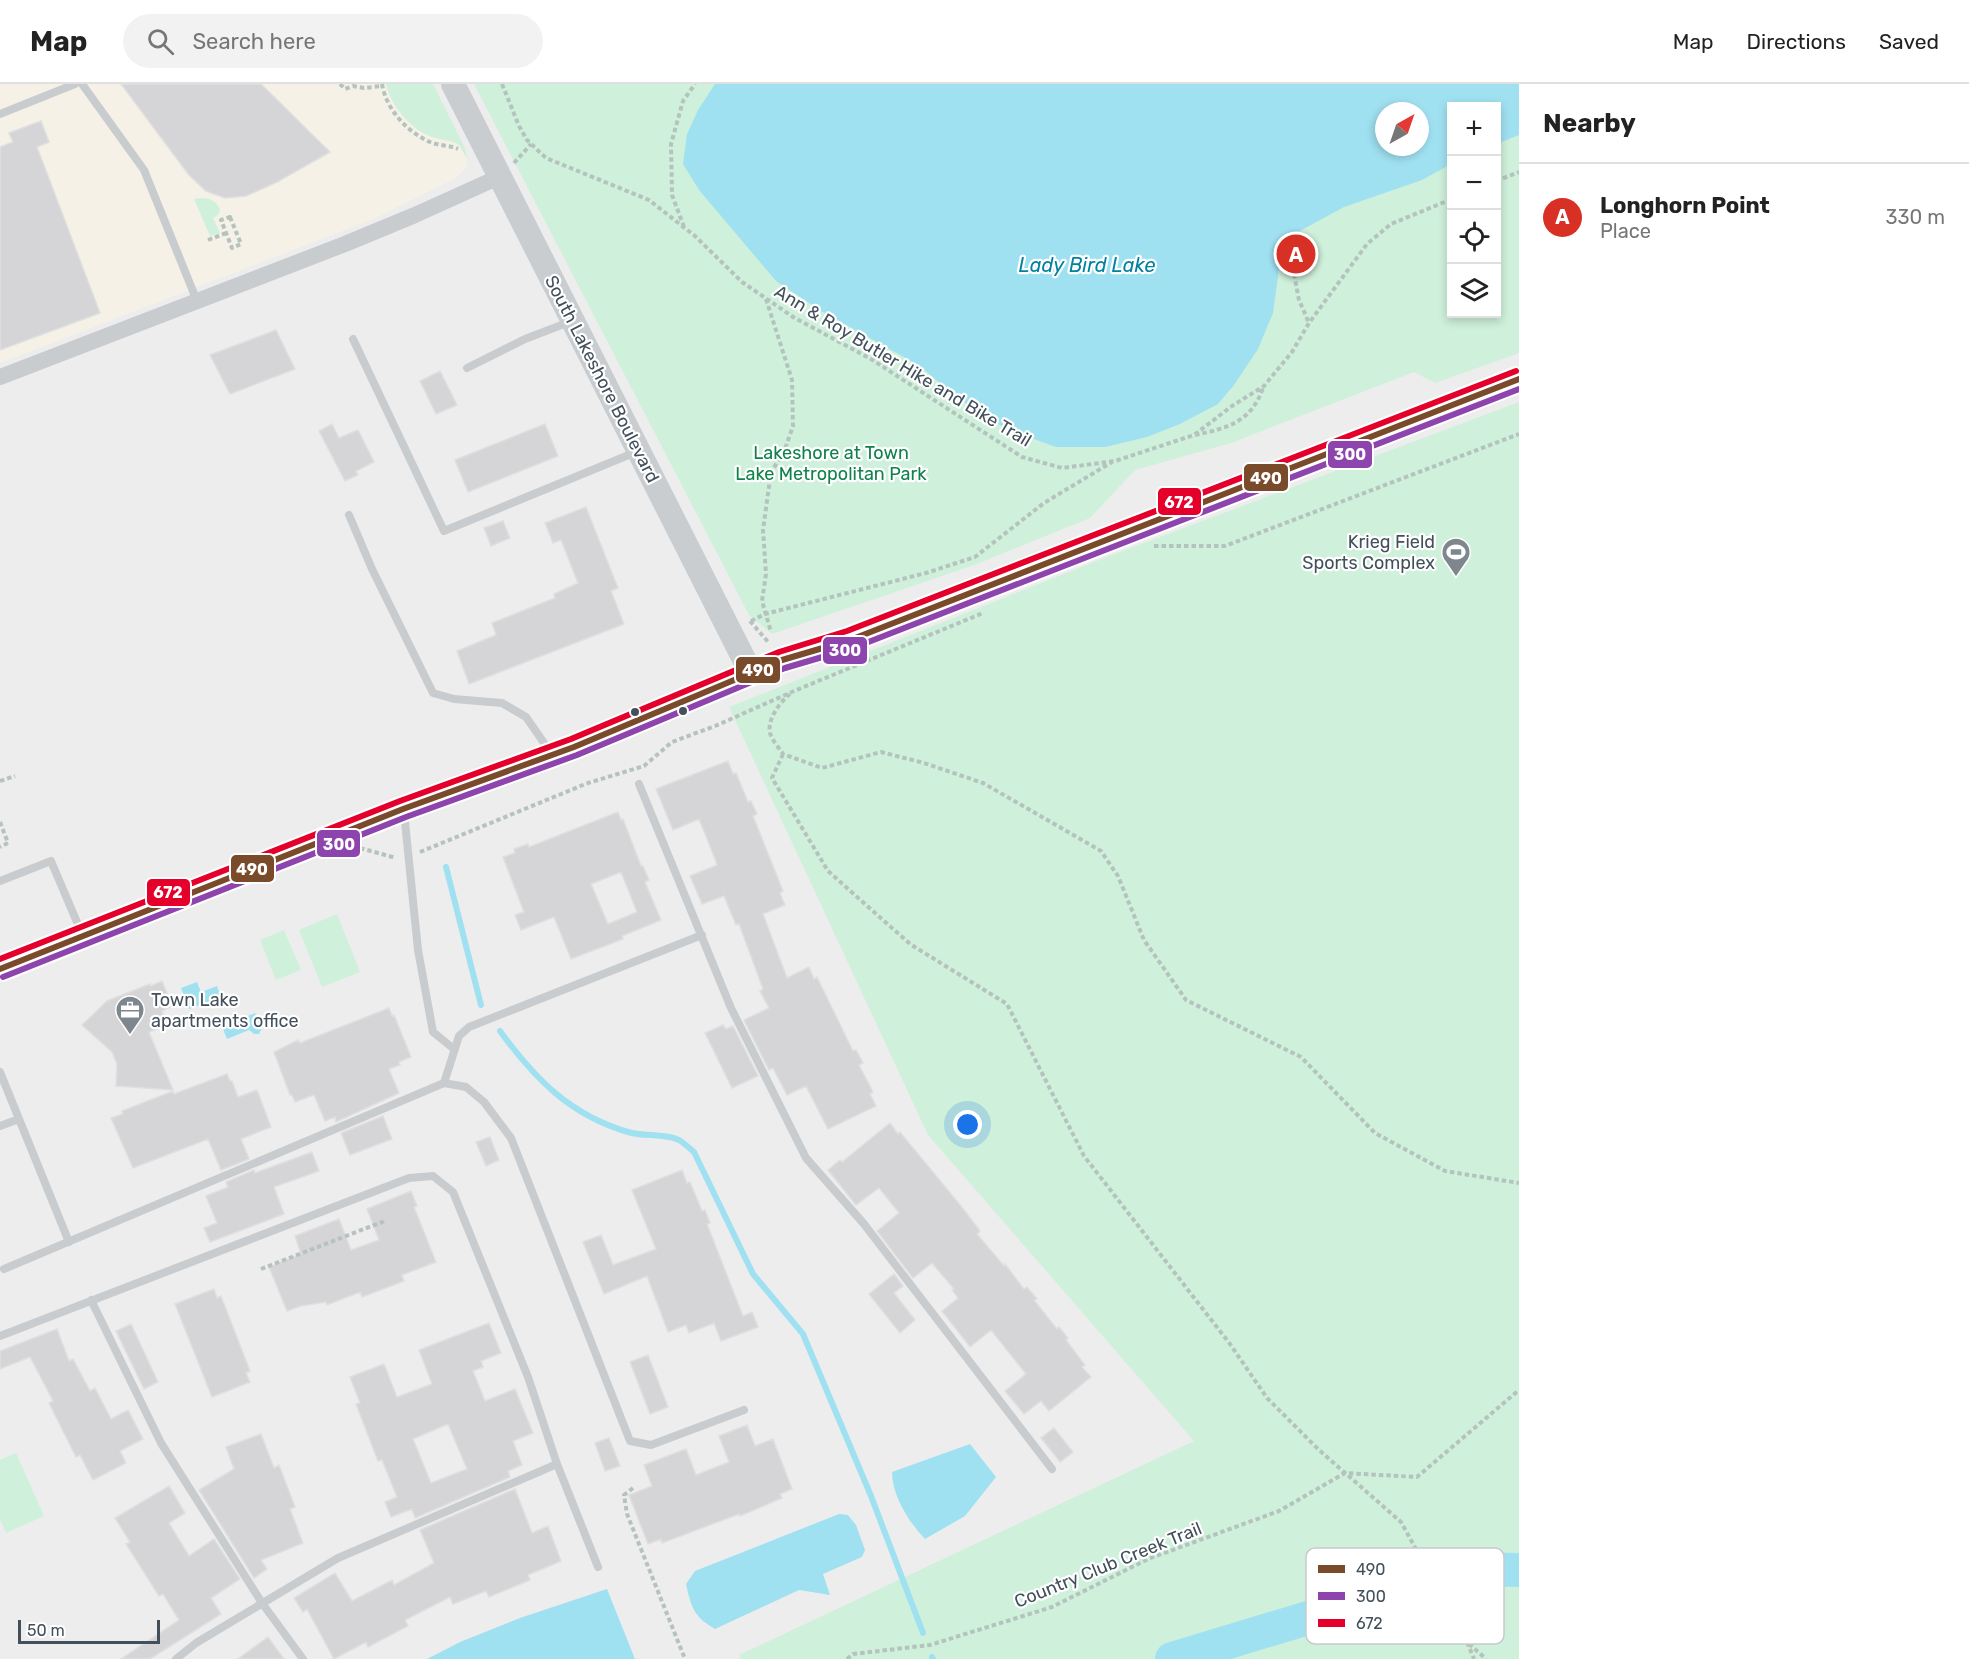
<!DOCTYPE html>
<html lang="en">
<head>
<meta charset="utf-8">
<style>
	:root { --surface:#fff; --page:#f2f2f2; --text:#222; --muted:#767676; --line:#e0e0e0; --accent:#d93025 }
	body { margin:0; font-family:Rubik,sans-serif; background:var(--page); color:var(--text) }
	.controls { position:absolute; right:18px; top:18px; display:grid; overflow:hidden; border-radius:0px; box-shadow:0 3px 9px #0003 }
	.controls button { width:54px; height:54px; display:grid; place-items:center; padding:0; border:0; border-bottom:2px solid var(--line); background:var(--surface); color:var(--text); font:30px sans-serif }
	.compass { position:absolute; left:1375px; top:18px; width:54px; height:54px; border-radius:50%; background:var(--surface); box-shadow:0 3px 9px #0003; rotate:40deg }
	.scale { position:absolute; left:18px; bottom:15px; width:142px; box-sizing:border-box; padding-left:6px; border:3px solid #43505b; border-top:0; font-size:16px; line-height:21px; white-space:nowrap; color:#43505b; -webkit-text-stroke:4px #fff; paint-order:stroke }
	.you { position:absolute; left:968px; top:1041px; width:21px; height:21px; margin:-15px; border:4px solid #fff; border-radius:50%; background:#1a73e8; box-shadow:0 0 0 9px #1a73e833 }
	.badge { display:grid; place-items:center; width:39px; height:39px; border-radius:50%; background:var(--accent); color:#fff; font-size:20px; font-weight:700 }
	.pin { position:absolute; translate:-50% -50%; border:3px solid #fff; box-shadow:0 2px 6px #0006 }
	.list { margin:0; padding:0; list-style:none }
	h2 { display:flex; justify-content:space-between; align-items:center; height:78px; margin:0; padding:0 24px; font-size:26px }
	h2 small { font-size:20px; font-weight:400; color:var(--muted) }
	.list li { display:grid; grid-template-columns:39px 1fr auto; gap:18px; align-items:center; box-sizing:border-box; height:108px; padding:0 24px; border-top:2px solid var(--line) }
	.list b { display:block; font-size:22px; white-space:nowrap }
	.list p { margin:0; font-size:20px; white-space:nowrap; color:var(--muted) }
	.list em { font-size:20px; font-style:normal; color:var(--muted) }
	.icon { flex:none; width:33px; height:33px; fill:none; stroke:currentColor; stroke-width:2; stroke-linecap:round; stroke-linejoin:round }
	.map { position:relative; flex:none; width:1519px; height:1575px; overflow:hidden }
	header { display:flex; align-items:center; gap:36px; box-sizing:border-box; height:84px; padding:0 30px; background:var(--surface); border-bottom:2px solid var(--line) }
	header strong { font-size:28px }
	nav { display:flex; gap:33px; margin-inline-start:auto; font-size:21px }
	.search { width:420px; height:54px; background:var(--page); display:flex; align-items:center; gap:15px; box-sizing:border-box; padding:0 21px; border-radius:33px; color:var(--muted); font-size:22px }
	main { display:flex }
	aside { flex:1; background:var(--surface) }
	.map>svg:first-child { display:block }
	.commercial { fill:#f6f1e7 }
	.green { fill:#cff0db }
	.water { fill:#a0e1f1; fill-rule:evenodd }
	.lines { fill:none; stroke-linecap:round; stroke-linejoin:round }
	.stream { stroke:#a0e1f1; stroke-width:6 }
	.river { stroke:#a0e1f1; stroke-width:34 }
	.building { fill:#d5d5d7; stroke:#dfdfe0; stroke-width:1.5; fill-rule:evenodd }
	.path { stroke:#b5c3be; stroke-width:4; stroke-dasharray:4.5 3; stroke-linecap:butt }
	.lane { stroke:#c9ccce; stroke-width:8 }
	.street { stroke:#c9ccce; stroke-width:16 }
	.secondary { stroke:#c9cdd0; stroke-width:24 }
	.bus-1-casing { stroke:#fff; stroke-width:10 }
	.bus-2-casing { stroke:#fff; stroke-width:10 }
	.bus-3-casing { stroke:#fff; stroke-width:10 }
	.bus-1 { stroke:#7a4b2a; stroke-width:6 }
	.bus-2 { stroke:#8e44ad; stroke-width:6 }
	.bus-3 { stroke:#e4002b; stroke-width:6 }
	.bus-dot { fill:#43505b; stroke:#fff; stroke-width:2 }
	.labels { text-anchor:middle; dominant-baseline:central; stroke-width:4.5; stroke-linejoin:round; paint-order:stroke }
	.street-label { font-size:18px; fill:#43505b; stroke:#fff }
	.park-label { font-size:18px; fill:#0e8247; stroke:#fff }
	.poi-label { font-size:18px; fill:#43505b; stroke:#fff; text-anchor:end }
	.water-label { font-size:20px; font-style:italic; fill:#0281a1; stroke:#fff }
	.key { fill:#fff; stroke:#c7cace; stroke-width:1.5 }
	.key-label { font-size:16px; fill:#43505b }
	.line-badge { stroke:#fff; stroke-width:2 }
	.badge-label { font-size:16px; text-anchor:middle; font-weight:bold; fill:#fff }
</style>
</head>
<body>
<header>
<strong>Map</strong>
<div class="search"><svg class="icon" aria-label="search" viewBox="0 0 24 24"><circle cx="10" cy="10" r="6"/><path d="M15 15l6 6"/></svg>Search here</div>
<nav><a>Map</a><a>Directions</a><a>Saved</a></nav>
</header>
<main>
<div class="map">
<svg width="1519" height="1575" viewBox="0 0 1519 1575">
	<rect width="100%" height="100%" fill="#eeeded"/>
	<path class="commercial" d="M 0,0 L 433,0 L 467,68 L 468,76 L 466,84 L 456,94 L 371,136 L 0,279 Z"/>
	<path class="green" d="M 386,0 L 433,0 L 465,64 L 468,76 L 459,61 C 451,56 441,56 432,53 C 410,45 391,22 386,0 Z
		M 474,0 L 735,0 L 1273,151 L 1451,78 L 1452,230 L 1496,230 L 1497,60 L 1519,51 L 1519,269 L 1435,299 L 1414,288 L 1231,359 L 1135,386 L 1090,434 L 977,480 L 772,550 L 749,531 Z
		M 201,114 C 210,114 217,117 220,126 L 219,130 L 213,134 L 220,149 L 210,152 L 194,115 Z
		M 1519,318 L 1519,1575 L 741,1575 L 739,1571 L 1194,1357 L 928,1051 L 729,623 L 1104,474 Z
		M 337,830 L 360,888 L 322,903 L 299,846 Z
		M 284,846 L 301,886 L 276,896 L 260,856 Z
		M 16,1369 L 44,1432 L 6,1449 L 0,1436 L 0,1376 Z"/>
	<path class="water" d="M 715,0 L 1519,0 L 1519,51 L 1497,60 L 1496,22 L 1452,22 L 1451,80 L 1422,96 L 1344,123 L 1285,155 L 1281,162 L 1283,178 L 1279,185 L 1273,229 L 1258,265 L 1234,301 L 1218,320 L 1180,340 L 1147,353 L 1105,363 L 1056,363 L 1006,345 L 956,313 L 920,282 L 821,227 L 776,197 L 699,106 L 683,80 L 687,50 L 698,26 ZM 1384,27 L 1420,27 L 1420,63 L 1384,63 Z
		M 197,898 L 201,908 L 217,902 L 221,913 L 189,925 L 181,904 Z
		M 255,929 L 262,944 L 259,950 L 254,950 L 249,946 L 227,955 L 219,935 L 230,931 L 233,938 Z
		M 970,1360 L 996,1393 L 965,1432 L 925,1455 C 909,1438 892,1412 892,1388 Z
		M 839,1430 L 848,1431 L 856,1441 L 865,1466 L 862,1473 L 823,1490 L 830,1511 L 799,1506 L 715,1545 C 694,1533 691,1523 686,1500 L 695,1487 Z
		M 607,1505 L 635,1575 L 427,1575 L 460,1558 L 520,1534 Z"/>
	<g class="lines">
		<path class="stream" d="M 446,783 L 481,921
			M 500,947 C 535,995 570,1031 628,1048 C 644,1053 664,1049 679,1056 C 684,1059 689,1064 694,1068 L 753,1190 L 803,1250 L 871,1412 L 923,1549
			M 932,1573 L 933,1575"/>
		<path class="river" d="M 1172,1575 L 1470,1485 L 1519,1486"/>
	</g>
	<path class="building" d="M 121,0 L 261,0 L 330,68 L 277,98 L 246,112 L 225,114 L 206,107 L 189,91 Z
		M 41,37 L 49,58 L 37,63 L 100,229 L 0,266 L 0,63 L 13,58 L 9,49 Z
		M 276,246 L 295,285 L 230,310 L 210,271 Z
		M 440,287 L 457,321 L 436,330 L 420,297 Z
		M 332,340 L 339,354 L 358,346 L 374,378 L 356,387 L 358,391 L 345,397 L 319,347 Z
		M 545,340 L 558,372 L 468,408 L 455,376 Z
		M 586,423 L 618,504 L 611,507 L 624,540 L 469,600 L 457,567 L 496,551 L 492,539 L 555,514 L 554,510 L 578,499 L 561,456 L 553,459 L 545,439 Z
		M 503,437 L 510,454 L 491,462 L 484,444 Z
		M 728,677 L 733,690 L 736,689 L 748,718 L 751,717 L 757,730 L 753,732 L 783,807 L 780,809 L 785,821 L 763,830 L 787,894 L 809,883 L 814,895 L 817,893 L 853,967 L 856,966 L 863,979 L 859,981 L 873,1008 L 870,1010 L 876,1022 L 828,1045 L 806,1002 L 787,1011 L 773,984 L 769,986 L 744,936 L 769,924 L 760,907 L 763,905 L 739,840 L 736,841 L 724,812 L 702,820 L 690,792 L 717,781 L 715,775 L 699,735 L 673,746 L 656,705 Z
		M 618,728 L 621,736 L 623,735 L 641,782 L 643,782 L 649,796 L 645,798 L 661,836 L 622,852 L 623,855 L 571,875 L 554,833 L 521,846 L 515,831 L 524,828 L 503,773 L 515,769 L 514,765 L 528,760 L 529,763 ZM 621,788 L 637,828 L 608,840 L 591,800 Z
		M 162,897 L 169,914 L 167,918 L 170,923 L 162,927 L 168,941 L 149,948 L 173,1006 L 116,1002 L 117,980 L 112,968 L 82,941 L 107,917 L 150,900 L 151,902 Z
		M 389,924 L 392,932 L 394,931 L 411,973 L 399,978 L 400,981 L 389,985 L 399,1009 L 336,1038 L 335,1033 L 325,1037 L 314,1011 L 295,1018 L 292,1011 L 290,1011 L 274,968 L 298,956 L 300,959 Z
		M 723,941 L 726,945 L 733,942 L 758,992 L 732,1004 L 705,949 Z
		M 227,990 L 230,997 L 232,997 L 238,1013 L 257,1006 L 271,1043 L 241,1055 L 249,1075 L 221,1086 L 208,1055 L 133,1084 L 111,1034 L 123,1030 L 122,1027 L 173,1007 L 174,1010 Z
		M 383,1032 L 392,1055 L 350,1071 L 341,1049 Z
		M 890,1039 L 898,1050 L 900,1048 L 961,1122 L 980,1147 L 977,1150 L 1004,1182 L 1005,1180 L 1024,1205 L 1027,1203 L 1037,1215 L 1034,1216 L 1057,1245 L 1059,1243 L 1068,1254 L 1066,1256 L 1085,1281 L 1082,1283 L 1091,1293 L 1049,1327 L 1041,1317 L 1024,1330 L 1005,1307 L 1026,1290 L 991,1246 L 970,1263 L 942,1227 L 958,1214 L 952,1206 L 954,1205 L 932,1179 L 913,1194 L 877,1147 L 899,1129 L 879,1104 L 856,1121 L 828,1086 L 840,1076 L 842,1078 Z
		M 490,1053 L 499,1076 L 486,1082 L 476,1058 Z
		M 312,1068 L 319,1087 L 274,1103 L 284,1130 L 210,1158 L 204,1144 L 217,1139 L 206,1112 L 228,1103 L 226,1098 L 254,1086 L 255,1089 Z
		M 682,1086 L 687,1099 L 690,1098 L 702,1127 L 705,1126 L 710,1139 L 707,1140 L 743,1232 L 752,1228 L 758,1243 L 721,1257 L 714,1239 L 689,1249 L 686,1241 L 668,1248 L 647,1192 L 604,1210 L 583,1158 L 601,1151 L 613,1181 L 656,1165 L 632,1106 Z
		M 411,1107 L 417,1122 L 414,1123 L 436,1178 L 402,1191 L 404,1197 L 362,1213 L 360,1208 L 327,1221 L 326,1218 L 301,1222 L 287,1227 L 269,1183 L 301,1170 L 295,1152 L 339,1135 L 351,1166 L 379,1156 L 367,1125 Z
		M 894,1190 L 903,1202 L 894,1209 L 915,1236 L 900,1249 L 869,1210 Z
		M 214,1205 L 217,1214 L 221,1212 L 250,1287 L 246,1289 L 250,1298 L 212,1313 L 175,1220 Z
		M 489,1239 L 501,1269 L 481,1277 L 483,1283 L 473,1287 L 485,1317 L 515,1305 L 533,1349 L 513,1357 L 522,1381 L 508,1387 L 510,1393 L 415,1434 L 412,1425 L 391,1433 L 385,1418 L 397,1413 L 382,1376 L 378,1377 L 356,1320 L 360,1319 L 350,1293 L 384,1280 L 397,1313 L 432,1300 L 419,1266 ZM 448,1340 L 467,1385 L 431,1399 L 413,1355 Z
		M 131,1240 L 158,1298 L 144,1305 L 116,1247 Z
		M 57,1245 L 69,1277 L 73,1275 L 90,1307 L 95,1304 L 111,1335 L 128,1326 L 143,1355 L 120,1367 L 126,1379 L 93,1396 L 80,1371 L 76,1373 L 49,1319 L 53,1317 L 30,1273 L 0,1285 L 0,1267 Z
		M 648,1271 L 668,1323 L 650,1330 L 630,1278 Z
		M 747,1341 L 755,1362 L 773,1355 L 792,1405 L 780,1410 L 782,1414 L 740,1432 L 739,1430 L 662,1459 L 661,1455 L 648,1460 L 629,1411 L 652,1402 L 644,1381 L 686,1365 L 696,1391 L 729,1378 L 719,1352 Z
		M 1054,1344 L 1073,1368 L 1060,1378 L 1041,1354 Z
		M 261,1350 L 274,1384 L 279,1381 L 295,1423 L 290,1425 L 303,1459 L 261,1476 L 267,1485 L 254,1494 L 199,1406 L 234,1385 L 226,1363 Z
		M 609,1354 L 620,1382 L 605,1387 L 595,1359 Z
		M 169,1402 L 185,1429 L 169,1439 L 189,1472 L 214,1455 L 240,1495 L 211,1514 L 221,1530 L 150,1575 L 121,1575 L 179,1536 L 163,1510 L 159,1512 L 126,1460 L 130,1458 L 115,1434 Z
		M 515,1405 L 532,1449 L 548,1442 L 561,1477 L 528,1491 L 530,1496 L 489,1513 L 486,1507 L 453,1520 L 450,1513 L 405,1536 L 408,1542 L 368,1563 L 366,1558 L 334,1575 L 307,1525 L 303,1528 L 294,1514 L 335,1489 L 352,1517 L 392,1496 L 394,1501 L 434,1479 L 420,1446 Z
		M 268,1553 L 284,1575 L 238,1575 Z"/>
	<g class="lines">
		<path class="path" d="M 340,0 L 345,5 L 353,2 L 364,4 L 382,2
			M 382,0 C 386,25 407,48 430,58 C 439,62 449,61 458,65
			M 502,0 L 519,42 L 527,56 L 546,74 L 649,116 L 695,152 L 742,198 L 793,233 L 871,275 L 1022,373 L 1062,384 L 1115,377 L 1194,351 L 1232,322 L 1264,302 L 1292,268 L 1309,239 L 1367,160 L 1391,140 L 1452,115
			M 514,79 L 531,60
			M 1496,97 L 1519,88
			M 230,133 L 241,160 L 232,164 L 221,136 Z
			M 684,143 L 672,111 L 671,60 L 683,17 L 695,0
			M 208,156 L 226,149
			M 1287,173 L 1290,172 L 1291,190 L 1297,189 L 1297,181 L 1302,175 L 1304,168 L 1297,160 L 1287,159
			M 1294,190 L 1299,216 L 1309,239
			M 766,215 L 792,296 L 793,342 L 784,368 L 771,388 L 763,446 L 766,490 L 762,517 L 771,548
			M 1195,351 C 1228,344 1251,338 1263,304
			M 1154,462 L 1225,462 L 1519,350
			M 750,537 L 769,559
			M 751,537 L 765,530 L 926,489 L 975,473 L 1044,419 L 1112,378
			M 790,610 C 780,618 767,635 770,649 C 772,656 779,664 783,670 L 822,684 L 881,668 L 924,679 L 983,699 L 1101,767 L 1118,792 L 1144,856 L 1186,916 L 1301,973 L 1375,1049 L 1445,1087 L 1519,1099
			M 783,670 L 772,694 L 828,787 L 910,860 L 1007,920 L 1084,1072 L 1230,1260 L 1267,1314 L 1319,1366 L 1401,1438 L 1467,1558 L 1486,1575
			M 0,697 L 15,692
			M 0,738 L 8,759 L 0,763
			M 360,764 L 396,774
			M 420,768 L 588,699 L 644,682 L 672,658 L 715,642 L 794,607 L 983,529
			M 261,1185 L 382,1138 L 384,1142
			M 633,1404 L 624,1411 L 627,1430 L 685,1575
			M 1467,1558 L 1474,1575
			M 847,1575 L 853,1570 L 930,1561 L 1052,1523 L 1148,1475 L 1279,1427 L 1345,1389 L 1417,1393 L 1519,1306"/>
		<path class="lane" d="M 82,0 L 144,86 L 197,217
			M 0,30 L 75,0
			M 353,255 L 444,447 L 636,368
			M 467,284 L 525,255 L 572,237
			M 349,431 L 372,485 L 433,609 L 454,615 L 502,619 L 526,633 L 551,669
			M 639,700 L 731,924 L 806,1074 L 864,1140 L 1052,1385
			M 404,728 L 418,866 L 433,948 L 454,965
			M 0,797 L 51,777 L 82,850
			M 0,988 L 69,1158
			M 444,999 L 459,952 L 469,943 L 702,851
			M 0,1042 L 19,1035
			M 4,1185 L 444,999 L 466,1003 L 484,1018 L 511,1054 L 630,1357 L 651,1361 L 744,1326
			M 91,1216 L 161,1359 L 262,1519 L 303,1575
			M 0,1252 L 409,1094 L 433,1092 L 453,1108 L 528,1293 L 557,1380 L 598,1483
			M 176,1575 L 196,1559 L 338,1474 L 557,1380"/>
		<path class="street" d="M 0,293 L 345,160 L 415,131 L 499,93"/>
		<path class="secondary" d="M 453,0 L 751,589
			M 0,885 L 403,725 L 574,663 L 782,576 L 850,556 L 1519,295"/>
		<g class="bus-1-casing">
			<path id="bus-1" d="M 0,885 L 403,725 L 574,663 L 782,576 L 850,556 L 1519,295"/>
		</g>
		<g class="bus-2-casing">
			<path id="bus-2" d="M 3,893 L 406,733 L 577,671 L 785,584 L 853,564 L 1519,305"/>
		</g>
		<g class="bus-3-casing">
			<path id="bus-3" d="M 0,875 L 400,717 L 571,655 L 779,568 L 847,547 L 1516,287"/>
		</g>
		<use href="#bus-1" class="bus-1"/>
		<use href="#bus-2" class="bus-2"/>
		<use href="#bus-3" class="bus-3"/>
	</g>
	<defs>
		<g id="stadium-pin" transform="scale(1.5)"><path d="M0 17L-7.5 6A9.5 9.5 0 1 1 7.5 6Z" fill="#7f878e" stroke="#fff"/><path d="M0-5a6.5 5 0 1 0 0 10a6.5 5 0 1 0 0-10ZM-3.5-1.8h7v3.6h-7Z" fill="#fff"/></g>
		<g id="office-pin" transform="scale(1.5)"><path d="M0 17L-7.5 6A9.5 9.5 0 1 1 7.5 6Z" fill="#7f878e" stroke="#fff"/><path d="M-6-3h4V-5.5h4V-3h4V5H-6ZM-1-4.5V-3h2v-1.5ZM-6 0V1H6V0Z" fill="#fff"/></g>
	</defs>
	<g fill-rule="evenodd">
		<use href="#stadium-pin" x="1456" y="468"/>
		<use href="#office-pin" x="130" y="926"/>
	</g>
	<g class="bus-dot">
		<circle cx="683" cy="627" r="5"/>
		<circle cx="635" cy="628" r="5"/>
	</g>
	<g class="labels">
		<g class="street-label">
			<text transform="translate(903 282) rotate(31)">Ann &amp; Roy Butler Hike and Bike Trail</text>
			<text transform="translate(602 295) rotate(63)">South Lakeshore Boulevard</text>
			<text transform="translate(1108 1481) rotate(-22)">Country Club Creek Trail</text>
		</g>
		<g class="park-label">
			<text x="831" y="369">Lakeshore at Town<tspan x="831" dy="21">Lake Metropolitan Park</tspan></text>
		</g>
		<g class="poi-label">
			<text x="1435" y="458">Krieg Field<tspan x="1435" dy="21">Sports Complex</tspan></text>
			<text x="151" y="916" text-anchor="start">Town Lake<tspan x="151" dy="21">apartments office</tspan></text>
		</g>
		<g class="water-label">
			<text x="1087" y="181">Lady Bird Lake</text>
		</g>
	</g>
	<rect x="1306" y="1464" width="198" height="96" rx="9" class="key"/>
	<rect x="1318" y="1481" width="27" height="8" fill="#7a4b2a"/>
	<rect x="1318" y="1508" width="27" height="8" fill="#8e44ad"/>
	<rect x="1318" y="1535" width="27" height="8" fill="#e4002b"/>
	<g class="key-label">
		<text x="1356" y="1491">490</text>
		<text x="1356" y="1518">300</text>
		<text x="1356" y="1545">672</text>
	</g>
	<g class="line-badge">
		<rect x="1327" y="356" width="46" height="29" rx="6" fill="#8e44ad"/>
		<rect x="1243" y="379" width="46" height="29" rx="6" fill="#7a4b2a"/>
		<rect x="1157" y="403" width="45" height="29" rx="6" fill="#e4002b"/>
		<rect x="822" y="552" width="46" height="29" rx="6" fill="#8e44ad"/>
		<rect x="735" y="572" width="46" height="28" rx="6" fill="#7a4b2a"/>
		<rect x="316" y="745" width="45" height="29" rx="6" fill="#8e44ad"/>
		<rect x="230" y="770" width="45" height="29" rx="6" fill="#7a4b2a"/>
		<rect x="146" y="794" width="45" height="29" rx="6" fill="#e4002b"/>
	</g>
	<g class="badge-label">
		<text x="1350" y="376">300</text>
		<text x="1266" y="400">490</text>
		<text x="1179" y="424">672</text>
		<text x="845" y="572">300</text>
		<text x="758" y="592">490</text>
		<text x="339" y="766">300</text>
		<text x="252" y="791">490</text>
		<text x="168" y="814">672</text>
	</g>
</svg>
<div class="controls">
<button>+</button>
<button>−</button>
<button><svg class="icon" aria-label="locate" viewBox="0 0 24 24"><circle cx="12" cy="12" r="6"/><path d="M12 2v4M12 18v4M2 12h4M18 12h4"/></svg></button>
<button><svg class="icon" aria-label="layers" viewBox="0 0 24 24"><path d="M12 4l9 5-9 5-9-5zM3 14l9 5 9-5"/></svg></button>
</div>
<svg class="compass" viewBox="-18 -18 36 36"><path d="M0-13l5 13h-10z" fill="#e53935"/><path d="M0 13l5-13h-10z" fill="#767676"/></svg>
<div class="scale">50 m</div>
<div class="you"></div>
<div class="pin badge" style="left:1296px;top:170px">A</div>
</div>
<aside>
<h2>Nearby<small></small></h2>
<ul class="list">
<li><span class="badge">A</span><div><b>Longhorn Point</b><p>Place</p></div><em>330 m</em></li>
</ul>
</aside>
</main>
</body>
</html>
